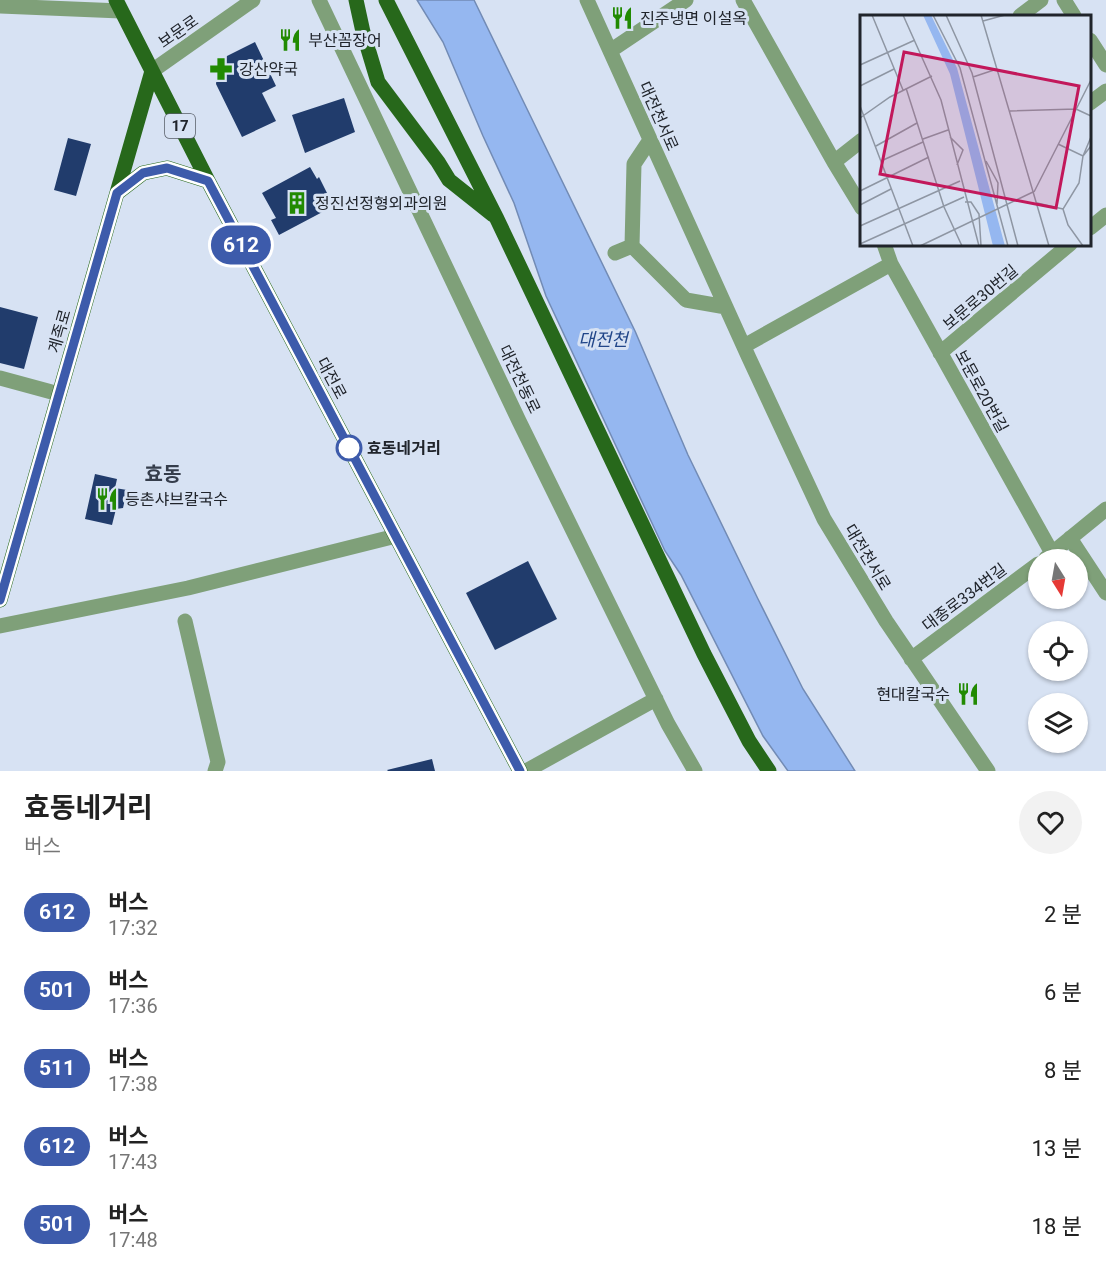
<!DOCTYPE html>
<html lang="ko">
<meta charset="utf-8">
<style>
:root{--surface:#fff;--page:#f2f2f2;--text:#222;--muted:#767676}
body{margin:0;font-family:Roboto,"Noto Sans KR",sans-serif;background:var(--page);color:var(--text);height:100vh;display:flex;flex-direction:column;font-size:22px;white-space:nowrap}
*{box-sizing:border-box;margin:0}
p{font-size:20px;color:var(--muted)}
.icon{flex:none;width:33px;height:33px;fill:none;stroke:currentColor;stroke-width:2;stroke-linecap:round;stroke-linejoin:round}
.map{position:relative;height:771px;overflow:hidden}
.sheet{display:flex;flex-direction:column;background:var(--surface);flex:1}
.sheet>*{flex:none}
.badge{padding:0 12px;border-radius:20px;font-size:21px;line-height:39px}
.needle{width:39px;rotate:169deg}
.fabs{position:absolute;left:1028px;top:549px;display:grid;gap:12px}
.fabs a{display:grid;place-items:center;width:60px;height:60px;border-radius:50%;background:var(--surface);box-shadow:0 2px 4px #0004;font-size:30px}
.map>.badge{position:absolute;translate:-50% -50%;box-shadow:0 0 0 3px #fff}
.round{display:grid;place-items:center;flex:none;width:63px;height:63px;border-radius:32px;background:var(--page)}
.headline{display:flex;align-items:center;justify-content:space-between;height:102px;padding:0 24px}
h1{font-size:28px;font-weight:700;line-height:45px}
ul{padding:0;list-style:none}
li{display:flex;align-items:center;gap:18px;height:78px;padding:0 24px}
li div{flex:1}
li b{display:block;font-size:22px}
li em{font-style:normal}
li .badge{min-width:66px;font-weight:700;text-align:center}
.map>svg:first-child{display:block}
</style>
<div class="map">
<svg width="1106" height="771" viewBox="0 0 1106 771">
<rect width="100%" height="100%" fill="#d7e2f3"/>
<path fill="#95b7f0" stroke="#728bb5" stroke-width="1.5" d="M417 0H474L635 331 688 455 758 599 803 689 855 771H788L763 736 681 575 665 551 546 296 514 203 483 136 443 42Z"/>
<path fill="#213c6c" d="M255 42 276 86 262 93 276 121 242 137 216 84 219 60Z
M344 98 355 132 305 153 292 115Z
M68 138 91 144 76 196 54 190Z
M310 167 317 179 319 177 328 195 324 197 330 208 279 235 271 220 276 218 262 193Z
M0 307 38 317 24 369 0 363Z
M95 474 117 479 115 488 127 490 123 508 116 509 112 525 85 519Z
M528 561 557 619 495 650 466 593Z
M432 759 435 771H388L387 770Z"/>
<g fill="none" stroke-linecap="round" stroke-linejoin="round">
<path stroke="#7fa079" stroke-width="15" d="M319 0 519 421 668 724 695 771
M587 0 749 358 824 519 886 621 988 771
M743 0 834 162 862 208
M1064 0 1074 16
M0 6 121 11
M1020 16 1041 0
M1090 40 1106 65
M610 51 686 0
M152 71 253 0
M1090 103 1106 91
M650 140 634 164 632 246 686 300 726 307
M834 162 862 140
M1090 228 1106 215
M884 244 891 264 1052 553
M615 253 632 246
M744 346 891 264
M940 353 1070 244
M0 378 59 394
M1070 538 1106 593
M1046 558 1106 509
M185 621 218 762 215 771
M0 626 188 588 396 536
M911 659 1038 564
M526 771 656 699"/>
<path stroke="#27681b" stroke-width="15" d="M116 0 208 181 520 771
M356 0 363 32 378 82 438 162 449 180 493 215
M386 0 497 219 704 654 749 741 769 771
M117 193 143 173 167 168 208 181
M0 600 152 71"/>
</g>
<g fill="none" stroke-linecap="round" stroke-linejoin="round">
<g stroke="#fff" stroke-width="14">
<path id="line" d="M0 600 117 193 143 173 167 168 208 181 520 771"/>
</g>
<use href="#line" stroke="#3d5bab" stroke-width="9"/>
</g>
<defs>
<g id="restaurant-bare" transform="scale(1.8)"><path d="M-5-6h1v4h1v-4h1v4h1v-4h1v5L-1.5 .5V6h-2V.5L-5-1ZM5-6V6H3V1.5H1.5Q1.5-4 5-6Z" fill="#218a02" stroke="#d7e2f3" stroke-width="2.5" paint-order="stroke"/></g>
<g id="pharmacy-bare" transform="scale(1.8)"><path d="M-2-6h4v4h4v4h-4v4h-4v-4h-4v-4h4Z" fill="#218a02" stroke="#d7e2f3" stroke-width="2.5" paint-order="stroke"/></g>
<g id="building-bare" transform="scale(1.8)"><path d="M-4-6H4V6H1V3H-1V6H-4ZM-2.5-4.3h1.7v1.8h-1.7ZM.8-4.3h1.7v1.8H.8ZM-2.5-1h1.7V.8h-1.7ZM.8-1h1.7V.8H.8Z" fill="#218a02" stroke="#d7e2f3" stroke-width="2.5" paint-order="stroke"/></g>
</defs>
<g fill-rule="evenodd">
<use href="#restaurant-bare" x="622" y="18"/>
<use href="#restaurant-bare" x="290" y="40"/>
<use href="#pharmacy-bare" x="221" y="69"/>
<use href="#building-bare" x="297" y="203"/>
<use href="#restaurant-bare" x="107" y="499"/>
<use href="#restaurant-bare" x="968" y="694"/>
</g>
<circle fill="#fff" stroke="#3d5bab" stroke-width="3" cx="349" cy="448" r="12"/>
<g text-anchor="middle" stroke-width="6" stroke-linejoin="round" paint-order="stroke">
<rect fill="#d7e2f3" stroke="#575d67" stroke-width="1.5" x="165" y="114" width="30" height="24" rx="4.5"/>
<g font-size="15" font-weight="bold" fill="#20242b">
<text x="180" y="131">17</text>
</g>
<g font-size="16" fill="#20242b" stroke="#d7e2f3" text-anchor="start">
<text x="640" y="24">진주냉면 이설옥</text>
<text x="308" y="46">부산꼼장어</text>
<text x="239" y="75">강산약국</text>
<text x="315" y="209">정진선정형외과의원</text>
<text x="125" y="505">등촌샤브칼국수</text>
<text x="950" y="700" text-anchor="end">현대칼국수</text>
</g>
<g font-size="16" fill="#20242b" stroke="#d7e2f3">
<text transform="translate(178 31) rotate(-35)" y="6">보문로</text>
<text transform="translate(659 116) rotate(66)" y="6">대전천서로</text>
<text transform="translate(980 297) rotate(-40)" y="6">보문로30번길</text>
<text transform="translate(59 331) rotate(-74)" y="6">계족로</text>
<text transform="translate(332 378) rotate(62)" y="6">대전로</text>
<text transform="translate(520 379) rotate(64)" y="6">대전천동로</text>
<text transform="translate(982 391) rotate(61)" y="6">보문로20번길</text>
<text transform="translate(868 557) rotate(59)" y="6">대전천서로</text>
<text transform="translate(964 597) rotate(-37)" y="6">대종로334번길</text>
</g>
<g font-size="16" font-weight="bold" fill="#20242b" stroke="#d7e2f3" text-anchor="start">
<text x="367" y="454">효동네거리</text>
</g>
<g font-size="18" font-style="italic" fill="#214689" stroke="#d7e2f3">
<text x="603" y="346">대전천</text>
</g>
<g font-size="20" font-weight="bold" fill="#353d4b" stroke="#d7e2f3">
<text x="163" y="481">효동</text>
</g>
</g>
<g transform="translate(860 15)">
<rect width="231" height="231" fill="#d7e2f3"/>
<path d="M63 0H71L97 53 145 231H133L90 59Z" fill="#95b7f0"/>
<path fill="none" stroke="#8e96a3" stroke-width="1.5" d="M12 0 43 75M43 0 81 85 119 231M73 0 100 53 148 231M86 0 112 58 158 231M121 0 189 231M123 6 145 0M0 50 55 25M113 62 137 54M0 71 34 54M46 73 84 192 102 231M0 91 53 231M150 96 216 94 231 101M0 103 30 82 72 61M90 122 103 135 97 150M63 124 88 115M198 129 223 141 231 122M16 131 57 108M21 146 63 127M126 146 138 168 137 189M0 176 69 142M174 177 231 65M105 187H111L119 199 121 231M177 188 203 194M0 190 31 174M0 211 100 166M0 229 104 182M60 231 173 177M223 231 208 210 203 194 219 168 223 141 231 131"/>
<path fill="#c2185b" fill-opacity="0.15" stroke="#c2185b" stroke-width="3" d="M44 37 219 71 196 193 20 159Z"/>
<rect width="231" height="231" fill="none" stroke="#20242b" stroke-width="3"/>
</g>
</svg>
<div class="fabs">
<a><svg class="needle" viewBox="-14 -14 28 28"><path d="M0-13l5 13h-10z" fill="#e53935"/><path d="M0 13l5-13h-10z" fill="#767676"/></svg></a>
<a><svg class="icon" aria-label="locate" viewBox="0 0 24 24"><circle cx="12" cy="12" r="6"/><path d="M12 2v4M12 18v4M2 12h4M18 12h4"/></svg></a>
<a><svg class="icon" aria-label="layers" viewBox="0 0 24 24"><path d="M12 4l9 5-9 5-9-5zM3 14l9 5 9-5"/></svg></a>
</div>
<b class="badge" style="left:241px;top:245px;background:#3d5bab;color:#fff">612</b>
</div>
<section class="sheet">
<div class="headline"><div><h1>효동네거리</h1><p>버스</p></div><a class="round"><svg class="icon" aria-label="heart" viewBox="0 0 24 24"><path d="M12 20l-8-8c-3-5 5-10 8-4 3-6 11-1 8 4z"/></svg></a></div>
<ul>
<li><span class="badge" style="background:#3d5bab;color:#fff">612</span><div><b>버스</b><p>17:32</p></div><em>2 분</em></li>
<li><span class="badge" style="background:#3d5bab;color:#fff">501</span><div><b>버스</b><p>17:36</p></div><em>6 분</em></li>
<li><span class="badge" style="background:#3d5bab;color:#fff">511</span><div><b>버스</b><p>17:38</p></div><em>8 분</em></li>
<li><span class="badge" style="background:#3d5bab;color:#fff">612</span><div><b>버스</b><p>17:43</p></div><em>13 분</em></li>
<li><span class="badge" style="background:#3d5bab;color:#fff">501</span><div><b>버스</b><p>17:48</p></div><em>18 분</em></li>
</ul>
</section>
